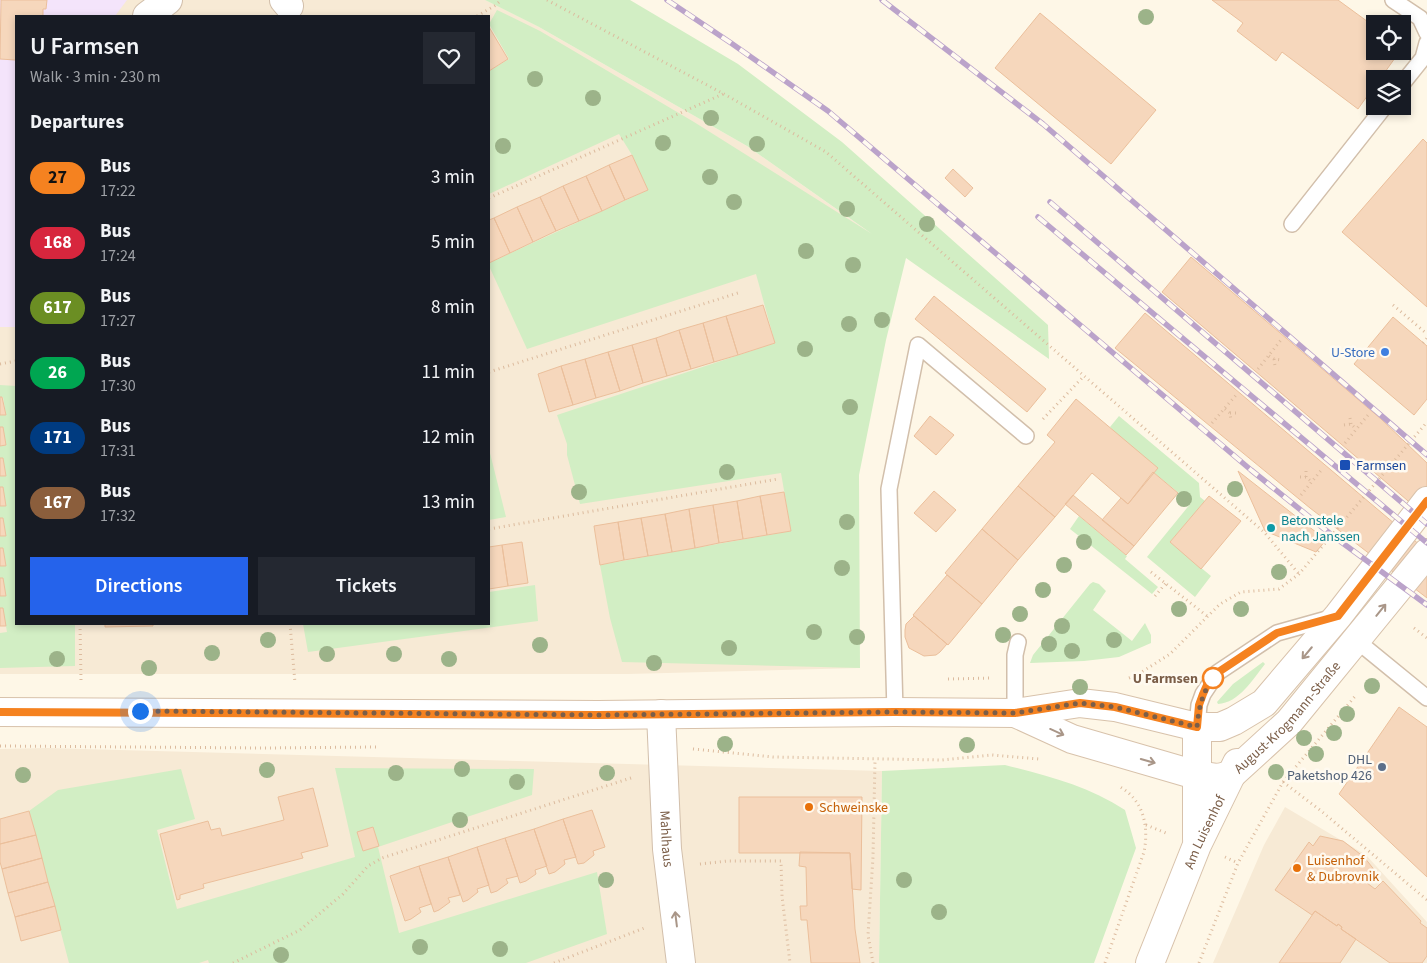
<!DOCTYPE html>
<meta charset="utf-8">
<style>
:root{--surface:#171b24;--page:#242831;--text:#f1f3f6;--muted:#9ea1a6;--accent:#2563eb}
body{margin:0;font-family:"Source Sans 3",sans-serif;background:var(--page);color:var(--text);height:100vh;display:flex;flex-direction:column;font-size:19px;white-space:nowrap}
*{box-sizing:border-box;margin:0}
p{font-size:16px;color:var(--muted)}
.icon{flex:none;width:28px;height:28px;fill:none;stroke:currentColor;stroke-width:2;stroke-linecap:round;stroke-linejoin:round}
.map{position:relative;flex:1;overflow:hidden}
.panel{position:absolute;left:15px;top:15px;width:475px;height:610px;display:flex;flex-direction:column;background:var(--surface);border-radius:0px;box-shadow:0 2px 8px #0003}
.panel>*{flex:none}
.badge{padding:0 10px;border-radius:16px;font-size:18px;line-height:32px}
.controls{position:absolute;left:1366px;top:15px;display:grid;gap:10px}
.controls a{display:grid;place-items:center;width:45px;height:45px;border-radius:0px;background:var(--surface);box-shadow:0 2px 8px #0003;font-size:25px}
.you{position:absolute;width:25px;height:25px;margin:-12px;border:4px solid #fff;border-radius:50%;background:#1a73e8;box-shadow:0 0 0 8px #1a73e833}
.map>.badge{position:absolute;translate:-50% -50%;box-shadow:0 0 0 2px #fff}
h2{padding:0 15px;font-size:19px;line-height:45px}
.round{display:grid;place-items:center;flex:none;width:52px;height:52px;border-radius:0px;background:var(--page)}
.head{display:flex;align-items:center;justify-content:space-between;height:85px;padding:0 15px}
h1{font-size:24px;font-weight:600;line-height:38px}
.primary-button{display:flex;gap:10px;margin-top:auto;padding:10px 15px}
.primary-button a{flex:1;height:58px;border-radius:0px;background:var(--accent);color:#fff;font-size:20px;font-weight:600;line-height:58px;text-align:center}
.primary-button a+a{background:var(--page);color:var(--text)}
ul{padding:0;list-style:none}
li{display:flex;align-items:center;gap:15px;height:65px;padding:0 15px}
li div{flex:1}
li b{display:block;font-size:19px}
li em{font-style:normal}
li .badge{min-width:55px;font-weight:700;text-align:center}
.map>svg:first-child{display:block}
</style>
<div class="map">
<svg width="1427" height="963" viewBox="0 0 1427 963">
<rect width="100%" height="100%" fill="#fef7e7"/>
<path fill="#f7ead5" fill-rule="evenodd" d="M0 0H485L539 27 747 146 886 244 857 386 850 593 860 668 628 674H0ZM16 16H489V624H16Z
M47 748 882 771 879 963H0V749Z
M1285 807 1366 855 1427 922V963H1213L1264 845Z"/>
<path fill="#f4e4fb" d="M0 0H127L115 16H16V327H0Z"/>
<path fill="#d2eec4" d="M485 0H630L738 64 842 142 1048 325 1049 359 906 258 886 340 859 475 860 668 622 662 610 618 600 565 791 531 781 473 580 504 567 455V444L557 415 775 343 756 274 527 349 489 266V263L648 190 632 155 619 134 489 194V71L509 59 489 24 497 10 540 31 694 122 872 234 747 146 539 27Z
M0 385 16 386V624H75V666L0 668V633L7 632 3 609 0 608V596H6L3 578H0V566H6L3 548H0V536H6L3 518H0V506H6L3 488 0 487V476H6L3 458H0V446L6 445 3 428 0 427V415H6L3 397H0Z
M1119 416 1199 483 1200 497 1205 501 1170 542 1211 576 1195 597 1147 557 1191 503 1153 472 1110 427Z
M489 449 506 517 489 520Z
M1079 516 1127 556 1125 559 1158 587 1152 594 1070 529Z
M1093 582 1099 584 1106 591 1093 610 1132 641 1145 623 1151 635V643L1119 657 1084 661 1030 663 1033 655 1090 584Z
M535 585 538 621 308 652 303 624H489V592Z
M1263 662 1265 664C1253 679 1239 703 1218 704L1217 702 1233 684Z
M1005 765C1048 776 1088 786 1125 810L1136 848 1094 963H879L882 771Z
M335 768 534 769 532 795 378 847 399 933 597 872 607 934 526 963H209L208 960 199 963H69L29 811 58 790 181 769 195 819 157 830 177 909 355 857Z"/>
<path fill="#f6d7bc" stroke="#ebbf9b" d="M1 0H47L46 9H43V16H16V61L15 60 0 59Z
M1212 0H1338L1375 27V51H1400L1380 79H1375V85L1358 109 1282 52 1276 61 1237 31 1243 23Z
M1040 13 1156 110 1111 164 995 68Z
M489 27 508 59 489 71Z
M1423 139 1427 143V307L1342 232Z
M632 155 648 190 625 200 609 165Z
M609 165 625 200 602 211 586 176Z
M953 169 973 188 965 197 945 178Z
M586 176 602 211 579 221 563 186Z
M563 186 579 221 556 231 540 197Z
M540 197 556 231 533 242 517 207Z
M517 207 533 242 510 253 494 218Z
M494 218 510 253 489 263V220Z
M1191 257 1381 419 1427 463V517L1162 292Z
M934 296 1046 389 1027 412 915 319Z
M763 305 775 343 738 355 726 316Z
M1145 313 1427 551V598L1310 508 1115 348Z
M726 316 738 355 714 362 703 323Z
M1393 317 1427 346V399L1414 415 1354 364Z
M703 323 714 362 691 369 679 330Z
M679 330 691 369 667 376 656 338Z
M656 338 667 376 643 383 632 345Z
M632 345 643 383 620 391 608 352Z
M608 352 620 391 596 398 585 359Z
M585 359 596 398 573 405 561 366Z
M561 366 573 405 549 412 538 374Z
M0 397H2L6 415H0Z
M1076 399 1158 468 1128 504 1092 473 1055 517 1018 486 1055 442 1047 435Z
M930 416 954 435 936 455 914 436Z
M0 427H3L6 445 0 446Z
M0 458H3L6 476H0Z
M1238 471 1326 540 1316 552 1265 531Z
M1153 472 1178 493 1134 546 1102 520 1121 498 1128 504Z
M1018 486 1055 517 1018 560 982 529Z
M0 487H3L6 506H0Z
M934 491 956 510 936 532 914 513Z
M784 492 791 531 767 535 760 496Z
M1073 495 1134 546 1126 555 1065 504Z
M760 496 767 535 743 539 737 501Z
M1209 496 1241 521 1201 569 1170 542Z
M737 501 743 539 719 543 713 505Z
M713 505 719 543 695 548 689 509Z
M689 509 695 548 672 552 665 514Z
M665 514 672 552 648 556 641 518Z
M0 518H3L6 536H0Z
M641 518 648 556 624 560 618 522Z
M618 522 624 560 600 565 594 526Z
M982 529 1018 560 982 604 945 573Z
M522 542 528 583 508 586 502 545Z
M502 545 508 586 489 589V547Z
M0 548H3L6 566H0Z
M947 575 982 604 948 645 913 615Z
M0 578H3L6 596H0Z
M0 608H3L6 626H0Z
M914 616 947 644 940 652 936 655 924 656 909 648 905 637V630L906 624Z
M105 624H153V626L105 627Z
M1399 707 1427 727V877L1339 794Z
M313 788 328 846 301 853 303 858 203 884 204 888 180 895V899L177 900 160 834 208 821 211 830 220 828 222 836 284 820 278 797Z
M739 797H862L861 890 852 889 850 853H739Z
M592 810 605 847 593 851 594 855 584 863 578 864 563 819Z
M29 811 36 835 0 844V819Z
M563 819 576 857 564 860 565 864 555 872 549 874 534 829Z
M373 827 379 846 363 851 357 832Z
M534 829 547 866 535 870 536 874 526 881 520 883 505 838Z
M36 835 42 858 2 869 0 862V844Z
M1320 836 1343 841 1364 857 1376 872 1367 883 1375 889 1383 881 1421 921 1420 923 1427 928V956L1422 963H1390L1341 929 1342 927 1338 924 1337 926 1315 911 1312 915 1275 890 1309 842 1313 846Z
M505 838 518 876 506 879 508 883 497 891 491 893 477 847Z
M477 847 489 885 477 889 478 892 468 900 463 902 448 857Z
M800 852 850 853 855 929 860 963H811L807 920H801L800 906H807L806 867 799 866Z
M448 857 460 895 448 898 450 902 439 910 434 912 419 866Z
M42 858 48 882 8 893 2 869Z
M419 866 431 904 419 908 421 912 411 919 405 921 390 876Z
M48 882 55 906 15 917 8 893Z
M55 906 61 930 21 941 15 917Z
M1315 911 1337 926 1338 924 1342 927 1341 929 1356 939 1340 963H1279Z"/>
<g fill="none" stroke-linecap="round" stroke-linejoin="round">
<g stroke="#d2bfab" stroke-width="18">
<path id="lane" d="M1393 0 1420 18 1427 33
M1402 84 1423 58 1427 43
M1292 224 1385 106
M1356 640 1427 698
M895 712 889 489 918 345 1026 436
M1015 713V655L1018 642
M1197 727 1199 705 1203 694 1217 673 1277 633 1334 617"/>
</g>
<g stroke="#d2bfab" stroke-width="30">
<g id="street">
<path d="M284 0 289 6"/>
<path d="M147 16 168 0"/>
<path id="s1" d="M661 714 667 849 681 963"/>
</g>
</g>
<g stroke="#d8c2ab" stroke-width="30">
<g id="secondary">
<path d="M0 712 598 715 895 712 1015 713 1080 703 1115 707 1197 727H1220L1234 721 1264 703 1338 616 1427 501"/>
<path id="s2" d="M1015 713 1072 739 1196 775 1218 778 1231 775 1289 722 1427 553"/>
<path d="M1197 727V839"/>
<path id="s3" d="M1150 963 1197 845 1237 763"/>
</g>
</g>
<path stroke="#dcbb9e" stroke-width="3" stroke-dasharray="1 4" stroke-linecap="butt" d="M547 0 724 94 826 152 1264 532 1299 574
M477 16 496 5 501 0
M489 198 723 94
M1393 305 1427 334
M1423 343 1427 338
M1269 356 1274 359 1281 360
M1274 359 1275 366
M0 364 16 361
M1258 369 1281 340
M489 372 741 292
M1225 409 1230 413 1231 420
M1230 413H1236
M1350 418 1351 424
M1043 419 1084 376
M1212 423 1237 394
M1344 425 1351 424 1356 429
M1345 443 1368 415
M1306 471V477L1312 482
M1300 477H1306
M1301 495 1323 468
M489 529 778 479
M1151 572 1207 616
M1155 596 1166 583
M80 624 81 681
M290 624 295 683
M1414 628 1427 638
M1129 678 1137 675 1170 654 1220 604 1241 592 1279 589 1299 574 1427 422
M948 679 992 678
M0 746 262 748 376 747
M693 749 773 757 942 760 992 755 1039 759
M1283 782 1320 810 1427 900
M1146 825 1166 833
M1225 857 1238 863
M700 864 728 861H781L782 896 790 963
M233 963 300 930 343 894 368 866 382 858 634 777
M554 963 647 927
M873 963 868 935 873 857 875 760
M1105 963 1144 852C1149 827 1144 799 1118 786
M1199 963 1238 863 1283 782 1357 694"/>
<use href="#lane" stroke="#fff" stroke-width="15"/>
<use href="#street" stroke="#fff" stroke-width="28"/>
<use href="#secondary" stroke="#fff" stroke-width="28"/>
<g stroke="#bba3ca" stroke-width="5.5">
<path id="rail" d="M667 0 731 43 828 111 1251 470 1333 536 1427 605
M882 0 1043 124 1427 455
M1050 202 1427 524
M1038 217 1427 543"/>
</g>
<use href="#rail" stroke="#fffaf0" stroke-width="4" stroke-dasharray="11" stroke-linecap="butt"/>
</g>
<g fill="#9cb389">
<circle cx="1146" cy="17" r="8"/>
<circle cx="535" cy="79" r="8"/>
<circle cx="593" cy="98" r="8"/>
<circle cx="711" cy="118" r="8"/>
<circle cx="663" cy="143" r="8"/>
<circle cx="757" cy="144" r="8"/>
<circle cx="503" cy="146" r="8"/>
<circle cx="710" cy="177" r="8"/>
<circle cx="734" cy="202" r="8"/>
<circle cx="847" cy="209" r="8"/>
<circle cx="927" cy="224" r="8"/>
<circle cx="806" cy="251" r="8"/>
<circle cx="853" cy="265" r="8"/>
<circle cx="882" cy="320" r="8"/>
<circle cx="849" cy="324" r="8"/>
<circle cx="805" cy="349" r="8"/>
<circle cx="850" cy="407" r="8"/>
<circle cx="727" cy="472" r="8"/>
<circle cx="1235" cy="489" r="8"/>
<circle cx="579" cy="492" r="8"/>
<circle cx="1184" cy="499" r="8"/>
<circle cx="847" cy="522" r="8"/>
<circle cx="1084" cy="542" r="8"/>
<circle cx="1064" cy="565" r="8"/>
<circle cx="842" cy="568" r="8"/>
<circle cx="1279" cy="572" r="8"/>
<circle cx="1043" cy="590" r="8"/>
<circle cx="1179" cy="609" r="8"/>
<circle cx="1241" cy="609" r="8"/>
<circle cx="1020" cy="614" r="8"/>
<circle cx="1062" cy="626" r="8"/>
<circle cx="814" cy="632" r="8"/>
<circle cx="1003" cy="635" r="8"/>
<circle cx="857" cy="637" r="8"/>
<circle cx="268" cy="640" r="8"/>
<circle cx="1114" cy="640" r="8"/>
<circle cx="1049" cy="644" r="8"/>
<circle cx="540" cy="645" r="8"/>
<circle cx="729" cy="648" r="8"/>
<circle cx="1072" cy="651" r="8"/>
<circle cx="212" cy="653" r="8"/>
<circle cx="327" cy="654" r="8"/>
<circle cx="394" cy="654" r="8"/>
<circle cx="57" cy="659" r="8"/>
<circle cx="449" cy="659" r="8"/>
<circle cx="654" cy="663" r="8"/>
<circle cx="149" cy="668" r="8"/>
<circle cx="1372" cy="686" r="8"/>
<circle cx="1080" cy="687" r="8"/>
<circle cx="1347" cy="714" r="8"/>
<circle cx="1334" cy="733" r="8"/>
<circle cx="1304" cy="738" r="8"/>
<circle cx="725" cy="744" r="8"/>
<circle cx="967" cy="745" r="8"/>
<circle cx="1316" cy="754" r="8"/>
<circle cx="462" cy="769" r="8"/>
<circle cx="267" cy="770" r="8"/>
<circle cx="1276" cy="772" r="8"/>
<circle cx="396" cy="773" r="8"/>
<circle cx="607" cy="773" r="8"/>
<circle cx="23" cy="775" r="8"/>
<circle cx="517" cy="782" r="8"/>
<circle cx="460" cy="820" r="8"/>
<circle cx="606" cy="880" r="8"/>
<circle cx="904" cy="880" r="8"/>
<circle cx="939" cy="912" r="8"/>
<circle cx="420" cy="947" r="8"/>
<circle cx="500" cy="949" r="8"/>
<circle cx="281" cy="955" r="8"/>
</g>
<defs><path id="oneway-shaft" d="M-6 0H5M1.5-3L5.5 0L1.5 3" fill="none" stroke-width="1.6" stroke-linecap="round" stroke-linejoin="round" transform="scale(1.25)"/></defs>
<g stroke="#a99688">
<use href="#oneway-shaft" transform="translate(1381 610) rotate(-51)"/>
<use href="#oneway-shaft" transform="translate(1307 653) rotate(130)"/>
<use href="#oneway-shaft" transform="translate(1057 732) rotate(24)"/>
<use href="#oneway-shaft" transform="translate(1148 761) rotate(16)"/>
<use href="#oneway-shaft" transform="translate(676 919) rotate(-97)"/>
</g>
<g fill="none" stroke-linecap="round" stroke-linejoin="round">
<g stroke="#fff" stroke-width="11">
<path id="line" d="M0 712 598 715 895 712 1015 713 1080 703 1115 707 1197 727 1199 705 1203 694 1207 685 1217 673 1277 633 1338 616 1427 501"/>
</g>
<use href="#line" stroke="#f58220" stroke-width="8"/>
<path stroke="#7b5e48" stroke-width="5" stroke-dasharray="0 9" d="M140 711 598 715 895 712 1015 713 1080 703 1115 707 1197 727C1199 705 1203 690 1217 673L1213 678"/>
</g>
<circle fill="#3f7fe0" stroke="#fffaf0" stroke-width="2" cx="1385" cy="352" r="5"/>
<rect fill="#1a4fb4" stroke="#fffaf0" stroke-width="2" x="1339" y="459" width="12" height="12" rx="2.5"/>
<circle fill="#0f9aa8" stroke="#fffaf0" stroke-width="2" cx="1271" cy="528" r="5"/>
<circle fill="#fff" stroke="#f58220" stroke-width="2.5" cx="1213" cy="678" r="10"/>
<circle fill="#5c6f8a" stroke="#fffaf0" stroke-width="2" cx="1382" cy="767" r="5"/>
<g fill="#e8710a" stroke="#fffaf0" stroke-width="2">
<circle cx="809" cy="807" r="5"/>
<circle cx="1297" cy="868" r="5"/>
</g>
<g text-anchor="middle" stroke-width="5" stroke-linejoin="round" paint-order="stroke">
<g font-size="14" fill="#366cbe" stroke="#fffaf0" text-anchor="end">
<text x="1375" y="357">U-Store</text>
</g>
<g font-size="14" fill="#164399" stroke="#fffaf0" text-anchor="start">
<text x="1356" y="470">Farmsen</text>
</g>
<g font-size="14" fill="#0d838f" stroke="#fffaf0" text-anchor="start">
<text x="1281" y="525">Betonstele<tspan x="1281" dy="16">nach Janssen</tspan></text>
</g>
<g font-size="14" font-weight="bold" fill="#7b5e48" stroke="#fffaf0" text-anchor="end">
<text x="1198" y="683">U Farmsen</text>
</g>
<g font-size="14" fill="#7b5e48" stroke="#fffaf0">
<text dy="5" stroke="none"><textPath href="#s2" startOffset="308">August-Krogmann-Straße</textPath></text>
<text dy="5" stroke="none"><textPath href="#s3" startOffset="142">Am Luisenhof</textPath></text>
<text dy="5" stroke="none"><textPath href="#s1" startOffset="125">Mahlhaus</textPath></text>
</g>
<g font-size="14" fill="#4e5e75" stroke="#fffaf0" text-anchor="end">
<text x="1372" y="764">DHL<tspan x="1372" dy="16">Paketshop 426</tspan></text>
</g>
<g font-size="14" fill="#c56008" stroke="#fffaf0" text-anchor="start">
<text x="819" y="812">Schweinske</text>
<text x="1307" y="865">Luisenhof<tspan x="1307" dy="16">&amp; Dubrovnik</tspan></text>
</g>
</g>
</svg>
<div class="controls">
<a><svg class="icon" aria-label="locate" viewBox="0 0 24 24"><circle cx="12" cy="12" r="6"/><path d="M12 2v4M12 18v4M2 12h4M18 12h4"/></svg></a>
<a><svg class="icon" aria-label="layers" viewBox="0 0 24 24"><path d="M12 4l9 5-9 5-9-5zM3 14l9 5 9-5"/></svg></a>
</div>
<div class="you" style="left:140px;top:711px"></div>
<section class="panel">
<div class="head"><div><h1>U Farmsen</h1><p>Walk · 3 min · 230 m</p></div><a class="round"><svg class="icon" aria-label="heart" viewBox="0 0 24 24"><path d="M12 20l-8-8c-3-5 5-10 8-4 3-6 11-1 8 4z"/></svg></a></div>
<h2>Departures</h2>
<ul>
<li><span class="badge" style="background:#f58220;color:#111">27</span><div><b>Bus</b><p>17:22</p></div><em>3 min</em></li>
<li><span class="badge" style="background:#d7263d;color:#fff">168</span><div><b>Bus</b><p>17:24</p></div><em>5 min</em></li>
<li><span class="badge" style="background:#6b8e23;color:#fff">617</span><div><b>Bus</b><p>17:27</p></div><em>8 min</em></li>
<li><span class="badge" style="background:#00a651;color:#fff">26</span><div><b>Bus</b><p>17:30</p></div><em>11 min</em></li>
<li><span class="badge" style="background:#003b80;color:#fff">171</span><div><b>Bus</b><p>17:31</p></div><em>12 min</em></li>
<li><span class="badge" style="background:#8b5e3c;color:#fff">167</span><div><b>Bus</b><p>17:32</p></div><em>13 min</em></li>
</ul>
<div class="primary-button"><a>Directions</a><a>Tickets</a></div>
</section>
</div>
